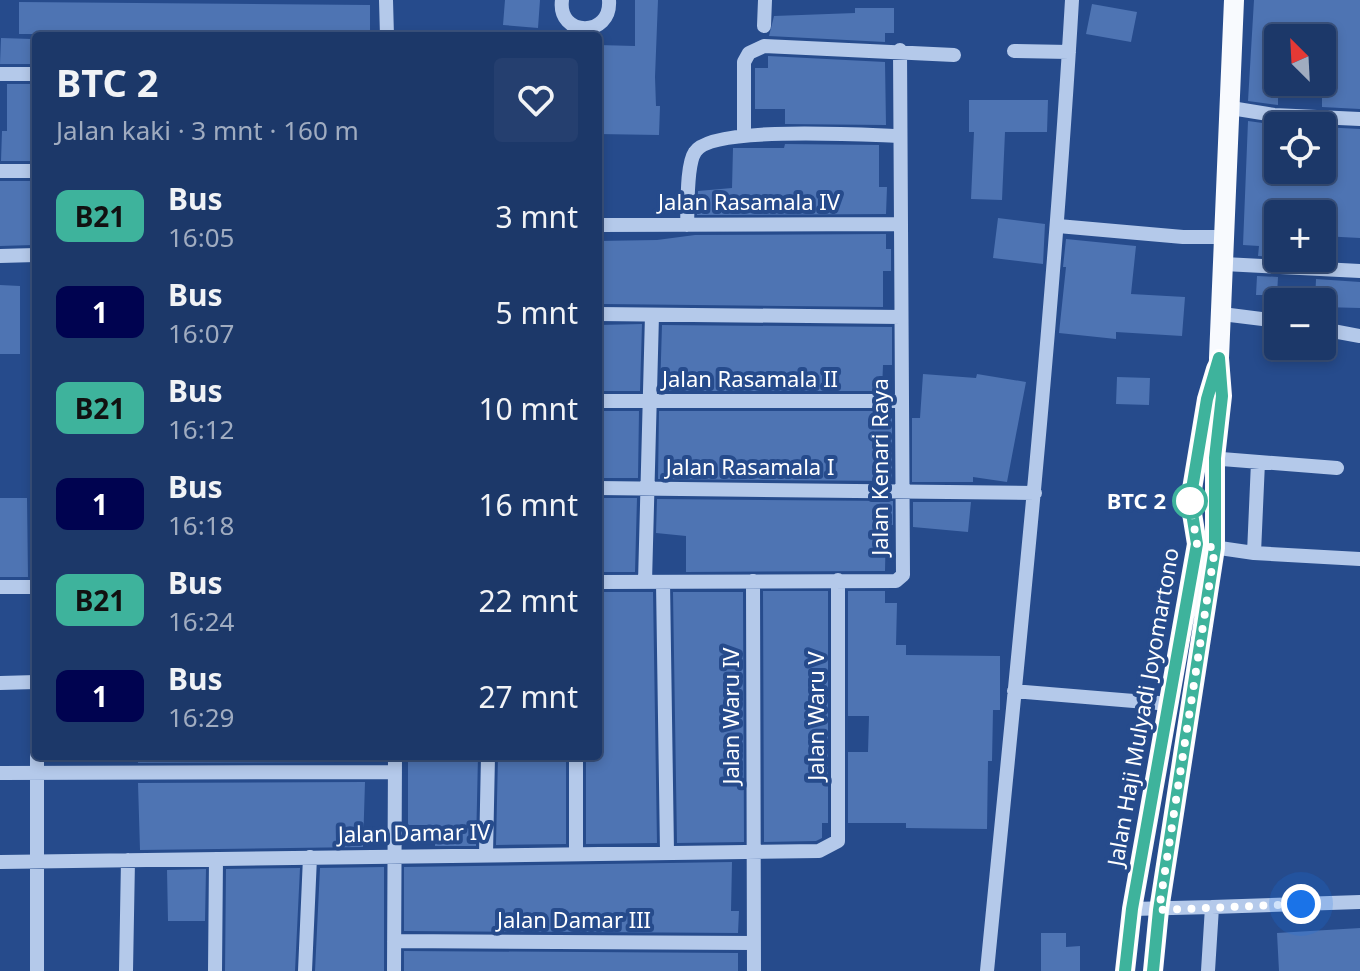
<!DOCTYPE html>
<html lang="id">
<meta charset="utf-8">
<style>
:root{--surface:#1c3869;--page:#253f6f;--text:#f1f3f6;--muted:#a0acc0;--line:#3a527d}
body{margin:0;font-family:"Noto Sans",sans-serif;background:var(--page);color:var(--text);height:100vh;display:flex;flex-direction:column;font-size:30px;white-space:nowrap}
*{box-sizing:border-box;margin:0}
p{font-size:26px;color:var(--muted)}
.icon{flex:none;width:44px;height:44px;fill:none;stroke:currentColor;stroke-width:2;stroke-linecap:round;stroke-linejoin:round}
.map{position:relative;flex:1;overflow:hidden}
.panel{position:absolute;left:32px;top:32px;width:570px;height:728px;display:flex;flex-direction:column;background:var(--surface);border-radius:8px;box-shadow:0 4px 12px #0003,0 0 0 2px var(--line)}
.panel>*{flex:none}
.badge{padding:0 16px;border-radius:12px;font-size:28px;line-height:52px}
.needle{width:52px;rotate:336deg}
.tools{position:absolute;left:1264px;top:24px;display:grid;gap:16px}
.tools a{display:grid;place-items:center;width:72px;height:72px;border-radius:8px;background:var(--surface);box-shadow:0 4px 12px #0003,0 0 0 2px var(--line);font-size:40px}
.you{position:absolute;width:40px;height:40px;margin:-20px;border:6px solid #fff;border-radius:50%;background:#1a73e8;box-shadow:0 0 0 12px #1a73e833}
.map>.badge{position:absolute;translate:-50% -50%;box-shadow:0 0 0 4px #fff}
.round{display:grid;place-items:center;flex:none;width:84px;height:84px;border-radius:8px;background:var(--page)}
.head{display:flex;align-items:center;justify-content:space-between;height:136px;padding:0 24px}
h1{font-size:38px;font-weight:700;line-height:60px}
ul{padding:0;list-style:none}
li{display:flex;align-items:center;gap:24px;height:96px;padding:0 24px}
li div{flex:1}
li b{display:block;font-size:30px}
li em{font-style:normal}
li .badge{min-width:88px;font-weight:700;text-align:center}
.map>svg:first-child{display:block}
</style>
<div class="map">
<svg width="1360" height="971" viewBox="0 0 1360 971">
<rect width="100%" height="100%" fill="#264b8c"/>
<path fill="#4e74b3" d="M505 0H540L538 28 503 25Z
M635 0H658L655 77 656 106H660L659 135 598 134V45L635 46Z
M1254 0H1360V109L1322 107V30L1278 28V105L1248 101Z
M19 2 370 5V35L19 34Z
M1092 4 1137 12 1131 42 1086 34Z
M855 8H894V33H885V42L769 36 774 16 855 13Z
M1 38 32 39V64H0Z
M768 56 885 62 886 125 785 124V109H755V68H768Z
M7 84H32V95H36V161H1L2 131H7Z
M969 100H1048L1047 132H1005L1002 200 971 199 974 132H969Z
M1248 121 1278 125V170H1322V127L1360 129V238L1322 236V214H1278L1277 257 1258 256 1259 246 1243 245Z
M785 144 879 145V187H887L886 214 697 215 698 191 732 188 733 148H784Z
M0 181H36L33 245 0 246Z
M998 218 1045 224 1043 264 993 258Z
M886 234V249H891V271H883V307L604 304V274H598V241L657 240 695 235Z
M1066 239 1136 246 1131 294 1185 297 1182 336 1116 332V339L1059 333 1066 267H1063Z
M1257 276 1278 277 1277 295H1256Z
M1316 279 1360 282V308L1322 307V302H1315Z
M0 285 20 286V354H0Z
M642 324 640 391H598L599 325Z
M662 325 892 327V365H883L882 391H660Z
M923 374 976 378 977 374 1026 382 1007 482 973 477V482H912V418H920Z
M1117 377 1150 378 1149 405 1116 404Z
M598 411H639L638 478H598Z
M659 411H882V418H892V481L658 479Z
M0 498H27L28 577H0Z
M598 498H637L635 572H598Z
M657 499 893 501V525L886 524 885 571 686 572V536L656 533Z
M913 502H971L968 532 913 527Z
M763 591H828V823H822V838L816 841 764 842Z
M848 591H885V603H897L896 645H906V655L1000 656V710H993L992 761H988L987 829 906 828V823H848V752H868L869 716H848Z
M598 592H653L657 843 586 844V756H598Z
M673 592H743L744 842 677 843Z
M138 756H339V762L138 763Z
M408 756H478L476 846H435V825H408Z
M498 756H566V844L496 845Z
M365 782 363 847 140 850 138 783Z
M732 862 731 911H739L738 933 404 931V867Z
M384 867V971H315L320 868Z
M300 868 295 971H225L226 869Z
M206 869 205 921H168L167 870Z
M1360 928V971H1279L1277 933Z
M1041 933H1066V947L1080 946V971H1041Z
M404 951 738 953V971H404Z"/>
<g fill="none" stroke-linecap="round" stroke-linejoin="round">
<path stroke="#b4c9ea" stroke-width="14" d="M386 0 387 36
M562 0C557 37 612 38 609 0
M764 26 765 0
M1014 51 1069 52
M0 74H36
M1231 108 1274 115 1360 119
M744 134V62L749 53 764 46 954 55
M0 171H36
M598 225 901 224
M687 225C688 208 686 165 695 152 711 125 865 135 900 136
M1058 226 1183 237H1224
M0 256 36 255
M1224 264 1360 271
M598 314 901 317
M1222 314 1278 321
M1322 329 1360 336
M598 401H902
M1209 458 1337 468
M598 488 1035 493
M1206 546 1254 553 1258 462
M1254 553 1360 559
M753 581 754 971
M598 582 896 581 903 575 900 50
M645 582 652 315
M663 582 667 852
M0 587H36
M0 683 36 682
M1014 691 1170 704
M37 756V971
M576 756V853
M0 773 395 772
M486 854 488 756
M0 862 819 851 838 841V580
M1212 907 1360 902
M1132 909 1212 907 1208 971
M394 941 754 943
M126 971 128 860
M215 971 216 859
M305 971 310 857
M394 971 395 756
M987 971C1019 647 1053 325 1072 0"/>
<path stroke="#f8fafe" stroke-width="20" d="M1125 971 1132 909 1197 544 1190 501 1207 399 1216 369
M1153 971 1159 910 1215 548V458L1222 396 1219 358 1234 0"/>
</g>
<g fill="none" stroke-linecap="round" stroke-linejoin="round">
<g stroke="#fff" stroke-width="18">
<path id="line" d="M1125 971 1132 909 1197 544 1190 501 1207 399 1219 358 1222 396 1215 458V548L1159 910 1153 971"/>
</g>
<use href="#line" stroke="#3eb39c" stroke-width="12"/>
<path stroke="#fff" stroke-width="8" stroke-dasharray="0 14.4" d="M1190 501 1197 544 1215 548 1159 910 1301 904"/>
</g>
<circle fill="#fff" stroke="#3eb39c" stroke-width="4" cx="1190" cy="501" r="16"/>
<g text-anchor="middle" stroke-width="8" stroke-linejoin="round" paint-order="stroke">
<g font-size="22" fill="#fff" stroke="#264b8c">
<text x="749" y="210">Jalan Rasamala IV</text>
<text x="750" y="387">Jalan Rasamala II</text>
<text x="750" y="475">Jalan Rasamala I</text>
<text transform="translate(880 467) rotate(-90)" y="8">Jalan Kenari Raya</text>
<text transform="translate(1143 707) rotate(-80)" y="8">Jalan Haji Mulyadi Joyomartono</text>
<text transform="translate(731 716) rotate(-90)" y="8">Jalan Waru IV</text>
<text transform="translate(816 716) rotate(-90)" y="8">Jalan Waru V</text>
<text transform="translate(414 833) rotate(-1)" y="8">Jalan Damar IV</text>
<text x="574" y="928">Jalan Damar III</text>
</g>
<g font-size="22" font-weight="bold" fill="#fff" stroke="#264b8c" text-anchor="end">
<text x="1166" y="509">BTC 2</text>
</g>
</g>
</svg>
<div class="tools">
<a><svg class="needle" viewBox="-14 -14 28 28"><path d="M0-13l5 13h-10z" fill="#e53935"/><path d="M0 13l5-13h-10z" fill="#a0acc0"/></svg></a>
<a><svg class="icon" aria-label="locate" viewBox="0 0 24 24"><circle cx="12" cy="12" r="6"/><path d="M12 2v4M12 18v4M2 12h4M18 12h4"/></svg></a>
<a>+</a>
<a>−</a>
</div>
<div class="you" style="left:1301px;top:904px"></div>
<section class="panel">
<div class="head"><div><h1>BTC 2</h1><p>Jalan kaki · 3 mnt · 160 m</p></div><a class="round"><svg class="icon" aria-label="heart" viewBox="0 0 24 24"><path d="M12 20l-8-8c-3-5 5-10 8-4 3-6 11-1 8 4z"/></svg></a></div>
<ul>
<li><span class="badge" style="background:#3eb39c;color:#111">B21</span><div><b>Bus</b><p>16:05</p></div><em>3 mnt</em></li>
<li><span class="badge" style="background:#000350;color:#fff">1</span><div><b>Bus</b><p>16:07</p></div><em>5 mnt</em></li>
<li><span class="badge" style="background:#3eb39c;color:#111">B21</span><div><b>Bus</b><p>16:12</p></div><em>10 mnt</em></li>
<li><span class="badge" style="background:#000350;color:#fff">1</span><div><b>Bus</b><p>16:18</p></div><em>16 mnt</em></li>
<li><span class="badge" style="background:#3eb39c;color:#111">B21</span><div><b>Bus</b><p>16:24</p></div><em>22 mnt</em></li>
<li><span class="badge" style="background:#000350;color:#fff">1</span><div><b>Bus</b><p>16:29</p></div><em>27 mnt</em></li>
</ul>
</section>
</div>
